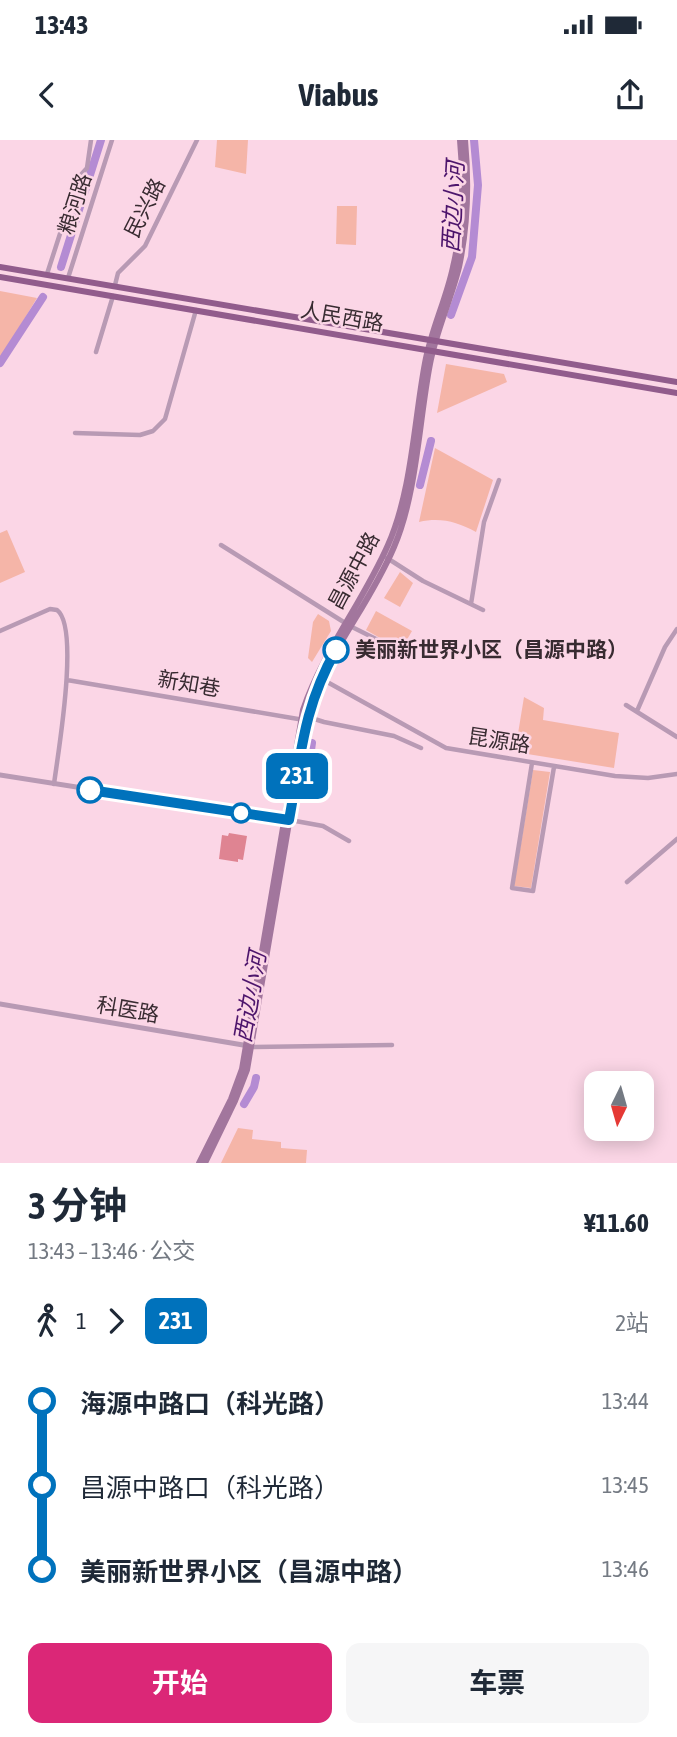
<!DOCTYPE html>
<html lang="zh">
<meta charset="utf-8">
<style>
:root{--surface:#fff;--page:#f6f6f7;--text:#1f2937;--muted:#747a83;--accent:#db2777}
body{margin:0;font-family:"Asap Condensed","Noto Sans SC",sans-serif;background:var(--page);color:var(--text);height:100vh;display:flex;flex-direction:column;font-size:26px;white-space:nowrap}
*{box-sizing:border-box;margin:0}
p{font-size:23px;color:var(--muted)}
.icon{flex:none;width:38px;height:38px;fill:none;stroke:currentColor;stroke-width:2;stroke-linecap:round;stroke-linejoin:round}
.map{position:relative;height:1023px;overflow:hidden}
.side{display:flex;flex-direction:column;background:var(--surface);flex:1}
.side>*{flex:none}
.badge{padding:0 14px;border-radius:10px;font-size:24px;line-height:46px}
.needle{width:46px;rotate:185deg}
.buttons{position:absolute;left:584px;top:931px;display:grid;gap:14px}
.buttons a{display:grid;place-items:center;width:70px;height:70px;border-radius:14px;background:var(--surface);box-shadow:0 4px 18px #0003;font-size:35px}
.map>.badge{position:absolute;translate:-50% -50%;box-shadow:0 0 0 4px #fff}
.legs{display:flex;align-items:center;gap:10px;height:77px;padding:0 28px;font-size:23px}
.legs p{margin-inline-start:auto}
.summary{display:flex;align-items:center;justify-content:space-between;height:119px;padding:0 28px}
h1{font-size:38px;font-weight:700;line-height:52px}
.cta{display:flex;gap:14px;margin-top:auto;padding:14px 28px}
.cta a{flex:1;height:80px;border-radius:14px;background:var(--accent);color:#fff;font-size:28px;font-weight:700;line-height:80px;text-align:center}
.cta a+a{background:var(--page);color:var(--text)}
ul{padding:0 28px;list-style:none}
li{display:flex;align-items:center;gap:24px;height:84px;font-size:26px}
li i{display:grid;place-items:center;width:10px;height:100%;margin:0 9px;background:currentColor}
li i::after{content:'';width:18px;height:18px;margin:-9px;border:5px solid;border-radius:50%;background:var(--surface)}
li p{margin-inline-start:auto}
li:first-child i{background:linear-gradient(#0000 50%,currentColor 0)}
li:last-child i{background:linear-gradient(currentColor 50%,#0000 0)}
.status{display:flex;justify-content:space-between;align-items:center;height:49px;padding:0 35px;background:var(--surface);direction:ltr}
.status svg{height:19px;fill:currentColor}
header{display:flex;justify-content:space-between;align-items:center;height:91px;padding:0 28px;background:var(--surface);font-size:32px;font-weight:700}
.map>svg:first-child{display:block}
</style>
<div class="status"><b>13:43</b><svg viewBox="0 0 49 12"><path d="M0 12V9h3v3zM5 12V6h3v6zM10 12V3h3v9zM15 12V0h3v12zM26 1h20v11H26zM47 4h2v5h-2z"/></svg></div>
<header><svg class="icon" aria-label="back" viewBox="0 0 24 24"><path d="M15 5l-7 7 7 7"/></svg>Viabus<svg class="icon" aria-label="share" viewBox="0 0 24 24"><path d="M12 15V3M7 8l5-5 5 5M5 13v7h14v-7"/></svg></header>
<div class="map">
<svg width="677" height="1023" viewBox="0 0 677 1023">
<rect width="100%" height="100%" fill="#fbd6e6"/>
<path fill="#f5b5a8" d="M217 0H248L246 34 215 27Z
M337 66H357L356 105 336 104Z
M0 151 37 158 0 219Z
M446 224 504 234 507 242 437 273Z
M435 308 493 340 476 392C457 382 441 377 419 382Z
M7 390 25 432 0 443V393Z
M400 432 413 443 400 467 384 458Z
M376 471 412 491 401 510 366 490Z
M318 474 329 481 331 491 312 522 308 518 313 482Z
M524 557 544 568 543 580 619 593 614 628 515 612Z
M533 630 550 632 531 748 514 746Z
M238 988 253 990 252 999 281 1002V1008L307 1010 306 1023H221Z"/>
<g fill="none" stroke-linecap="round" stroke-linejoin="round">
<path stroke="#b48bd3" stroke-width="8" d="M61 127 101 0
M451 175 472 117 478 45 474 0
M0 223 43 157
M420 345 431 301
M307 639 312 603
M244 964 254 947 256 938"/>
</g>
<path fill="#df8492" d="M229 693 247 696 243 720 238 719V722L219 719 222 695 228 696Z"/>
<g fill="none" stroke-linecap="round" stroke-linejoin="round">
<path stroke="#b89ab4" stroke-width="4.5" d="M47 134 78 38 87 28 91 0
M68 138 112 0
M115 145 118 133 145 106 197 0
M96 212 113 156
M75 293 140 295 153 291 165 279 196 170
M221 405 350 486 396 509
M387 418 423 441 483 470
M471 464 484 382 499 340
M0 491 50 469 57 470C80 487 58 613 54 644
M320 538 446 608 615 636 648 638 677 634
M67 540 304 580
M626 565 677 597
M637 571 665 507 677 489
M305 576 324 582 394 596 421 608
M300 617 313 619
M532 623 512 748 533 751 554 627
M290 680 323 686 349 701
M627 742 677 699
M251 907 392 905"/>
<path stroke="#b89ab4" stroke-width="5" d="M0 635 286 680
M0 864 249 906"/>
<path stroke="#a2769d" stroke-width="6" d="M199 1023 231 959 242 929 303 570C323 511 363 462 388 405 412 351 414 281 425 223 431 190 446 160 453 127 463 85 464 42 460 0
M205 1023 235 961 247 930 308 571C328 512 370 464 394 407 417 354 419 280 430 224 436 191 451 160 459 127 468 85 469 43 465 0"/>
<path stroke="#915c8c" stroke-width="6" d="M0 127 677 242
M0 137 677 253"/>
</g>
<g fill="none" stroke-linecap="round" stroke-linejoin="round">
<g stroke="#fff" stroke-width="16">
<path id="line-1" d="M90 650 289 680C301 616 303 568 336 510"/>
</g>
<use href="#line-1" stroke="#0072bc" stroke-width="10"/>
</g>
<g fill="#fff" stroke="#0072bc" stroke-width="3.5">
<circle cx="336" cy="510" r="12"/>
<circle cx="90" cy="650" r="12"/>
<circle cx="241" cy="673" r="9"/>
</g>
<g text-anchor="middle" stroke-width="5" stroke-linejoin="round" paint-order="stroke">
<g font-size="21" fill="#382b31" stroke="#fbd6e6">
<text transform="translate(75 64) rotate(-72)" y="7">粮河路</text>
<text transform="translate(145 68) rotate(-63)" y="7">民兴路</text>
<text transform="translate(342 177) rotate(10)" y="7">人民西路</text>
<text transform="translate(354 431) rotate(-62)" y="7">昌源中路</text>
<text transform="translate(189 544) rotate(10)" y="7">新知巷</text>
<text transform="translate(499 601) rotate(9)" y="7">昆源路</text>
<text transform="translate(128 870) rotate(10)" y="7">科医路</text>
</g>
<g font-size="21" font-weight="bold" fill="#382b31" stroke="#fbd6e6" text-anchor="start">
<text x="355" y="517">美丽新世界小区（昌源中路）</text>
</g>
<g font-size="23" font-style="italic" fill="#4d156c" stroke="#fbd6e6">
<text transform="translate(453 67) rotate(-87)" y="8">西边小河</text>
<text transform="translate(250 857) rotate(-80)" y="8">西边小河</text>
</g>
</g>
</svg>
<div class="buttons">
<a><svg class="needle" viewBox="-14 -14 28 28"><path d="M0-13l5 13h-10z" fill="#e53935"/><path d="M0 13l5-13h-10z" fill="#747a83"/></svg></a>
</div>
<b class="badge" style="left:297px;top:636px;background:#0072bc;color:#fff">231</b>
</div>
<section class="side">
<div class="summary"><div><h1>3 分钟</h1><p>13:43 – 13:46 · 公交</p></div><b>¥11.60</b></div>
<div class="legs"><svg class="icon" aria-label="walk" viewBox="0 0 24 24"><circle cx="13" cy="4" r="2"/><path d="M13 8l-2 6 4 7M11 14l-3 7M7 12l3-4h3l4 4"/></svg>1<svg class="icon" aria-label="forward" viewBox="0 0 24 24"><path d="M9 5l7 7-7 7"/></svg><b class="badge" style="background:#0072bc;color:#fff">231</b><p>2站</p></div>
<ul>
<li><i style="color:#0072bc"></i><b>海源中路口（科光路）</b><p>13:44</p></li>
<li><i style="color:#0072bc"></i><span>昌源中路口（科光路）</span><p>13:45</p></li>
<li><i style="color:#0072bc"></i><b>美丽新世界小区（昌源中路）</b><p>13:46</p></li>
</ul>
<div class="cta"><a>开始</a><a>车票</a></div>
</section>
